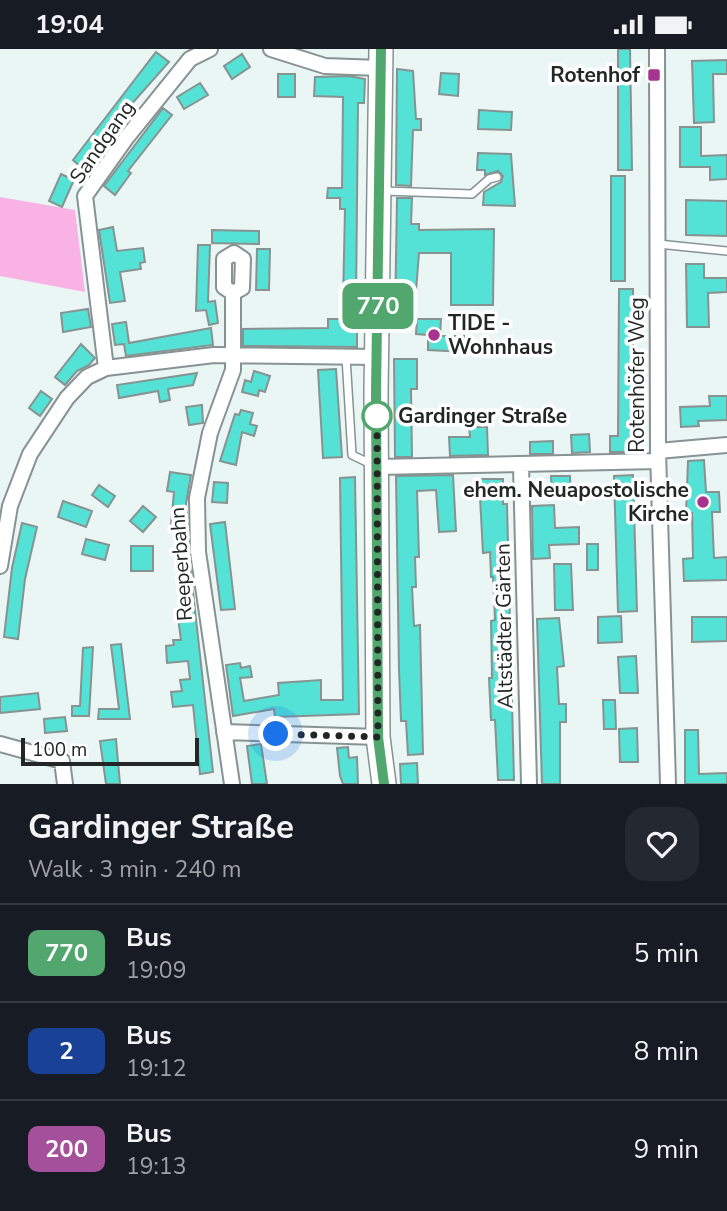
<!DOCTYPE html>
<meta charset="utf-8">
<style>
:root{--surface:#171b24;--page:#242831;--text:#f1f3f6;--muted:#9ea1a6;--line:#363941}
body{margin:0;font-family:"Nunito Sans",sans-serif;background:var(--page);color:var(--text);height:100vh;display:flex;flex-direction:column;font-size:26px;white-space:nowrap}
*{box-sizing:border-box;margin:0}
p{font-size:23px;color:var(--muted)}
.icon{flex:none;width:38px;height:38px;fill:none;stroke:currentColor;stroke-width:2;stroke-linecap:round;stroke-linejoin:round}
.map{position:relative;height:735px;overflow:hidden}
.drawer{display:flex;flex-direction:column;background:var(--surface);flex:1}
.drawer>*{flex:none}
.badge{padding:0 14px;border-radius:10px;font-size:24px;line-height:46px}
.scale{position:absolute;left:21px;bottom:18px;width:178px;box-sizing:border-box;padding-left:7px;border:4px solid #222726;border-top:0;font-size:19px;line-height:24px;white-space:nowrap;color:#222726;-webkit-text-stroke:5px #fff;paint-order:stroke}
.you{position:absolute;width:35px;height:35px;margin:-18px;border:5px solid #fff;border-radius:50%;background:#1a73e8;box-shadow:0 0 0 10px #1a73e833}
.map>.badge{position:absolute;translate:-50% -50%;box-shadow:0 0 0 4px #fff}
.round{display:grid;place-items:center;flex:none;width:74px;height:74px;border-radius:21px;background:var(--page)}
.head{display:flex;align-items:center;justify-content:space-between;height:119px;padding:0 28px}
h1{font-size:33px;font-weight:700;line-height:52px}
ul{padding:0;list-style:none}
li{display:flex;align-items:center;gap:21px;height:98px;padding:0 28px;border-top:2px solid var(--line)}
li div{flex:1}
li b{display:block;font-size:26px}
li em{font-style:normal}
li .badge{min-width:77px;font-weight:700;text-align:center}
.status{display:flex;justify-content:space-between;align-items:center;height:49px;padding:0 35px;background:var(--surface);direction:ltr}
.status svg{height:19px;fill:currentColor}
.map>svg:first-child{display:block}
</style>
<div class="status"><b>19:04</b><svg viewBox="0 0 49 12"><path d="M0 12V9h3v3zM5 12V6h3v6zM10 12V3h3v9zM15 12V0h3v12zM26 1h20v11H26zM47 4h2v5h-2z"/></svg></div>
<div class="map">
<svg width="727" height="735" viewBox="0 0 727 735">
<rect width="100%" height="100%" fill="#e9f6f4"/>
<path fill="#f8b3e4" d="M0 148 75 161 85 243 0 227Z"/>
<path fill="#53e2d5" stroke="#879391" stroke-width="2" d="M618 0H630L632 121H618Z
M156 3 169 13 121 67 123 69 82 119 73 111Z
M242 5 250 18 232 30 224 17Z
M727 11V25H713L714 73 694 74 692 12Z
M397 20 413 22 416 70H421V81H413L411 137 396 136Z
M441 24 459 25 458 47 439 45Z
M278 25H295V48H278Z
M349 27 365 30 364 54H358L356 252H343L345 160H340V149H327L328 139H342L343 48 314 47 315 28Z
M200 34 208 46 184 60 177 48Z
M163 59 172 66 128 122 131 124 115 146 104 137Z
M479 61 512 63 511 81 478 80Z
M680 78H701V107L727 106V130L710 131V118H680Z
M478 104 511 105 515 157 483 156 484 143 501 133 503 127 498 122 485 126V121H477Z
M61 125 74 131 62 158 49 152Z
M611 127H625V232H611Z
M397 149H412L411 175H419V181L494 180 493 256H451V204H419L414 268H395Z
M686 151 727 152V187L686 186Z
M113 178 117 202 143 199 145 213 140 214 141 220 120 223 125 252 110 254 99 181Z
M212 181 259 182V195L212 194Z
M198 196H210L208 253 215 252 218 274 209 276 206 261 196 262Z
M257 200H270L269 241H256Z
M686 215H704V229H727V243L708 244 709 278H687Z
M619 240H633V403H610V387H618Z
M88 260 91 278 63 283 61 264Z
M328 270H357V298L243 297V280L328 279Z
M417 270H441L440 287H464V303L428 301V286L416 285Z
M126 273 129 294 211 279 213 296 126 307 124 295 115 296 112 275Z
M81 295 95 309 89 316 77 322 65 336 55 328Z
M394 310H417V340H411L412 408H395Z
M336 320 342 408 323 409 318 321Z
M254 322 270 327 265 343 259 341 258 347 242 343 245 331 251 333Z
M197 324 193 336 168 340 170 351 160 353 158 342 119 349 117 336Z
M41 342 52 350 40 367 29 359Z
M709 347H727V371L698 372 699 377 681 378 680 358 710 357Z
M202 356 203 374 189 376 186 358Z
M241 361 253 364 250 375 257 377 254 387 242 383 236 416 220 412 235 365 239 366Z
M469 378H487L488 406 450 407 449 388H470Z
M589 385 590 403 572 404 571 386Z
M553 392V405H530V393Z
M704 411 706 443H719L720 463H712L714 509 727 508V531L684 532 683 510 693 509 692 464H686L688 412Z
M170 423 191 426 186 455 188 477 171 475 174 443 167 442Z
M453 426 456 482 439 483 436 441 417 442 419 508H415L416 538H412L414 577 420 576 423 705 408 706 406 672H401L399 621 396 427Z
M633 426 637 562 618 563 614 427Z
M551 427H570L571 446H552Z
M355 428 359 665 275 668 274 660 233 667 226 616 240 614 241 619 250 617 252 628 240 629 244 652 279 646 278 634 321 631V651H343L340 429Z
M479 430H503V455H507L514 731H498L495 671H491L489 629H492L491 572 495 571 493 528H491L490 503 483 504Z
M214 433 228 434 227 454 212 453Z
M99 436 115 447 108 458 92 446Z
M63 452 92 462 86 478 58 468Z
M554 456 555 479 579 478V495L549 496 550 509 533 510 532 457Z
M143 457 156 468 143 483 130 472Z
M225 473 235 560 221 561 210 475Z
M22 474 37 478 25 530 18 590 4 588 12 519Z
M86 490 109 496 105 511 82 505Z
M587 495H598V521H587Z
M131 497H153V522H131Z
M188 498 213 723 200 725 193 656 173 658 171 643 182 642 180 631 190 630 188 612 167 614 166 597 174 596 173 591H181L177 561 182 560 177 499Z
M554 515H571L573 561H555Z
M621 567 622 593 598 594V568Z
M692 568H727V592L692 593Z
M559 569 564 617 557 618 559 655H566V673H560V735H542L537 570Z
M121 595 130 670H98L99 660H119L111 596Z
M93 598 89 667H72V657H80L83 599Z
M636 607 638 644H620L618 608Z
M38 644 40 660 0 664V648Z
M603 651H615L616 680H604Z
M65 668 67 682 45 684 44 670Z
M637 679 638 713H620L619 680Z
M685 681H698L699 725 727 724V735H685Z
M116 690 120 735H106L100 692Z
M261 695 267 735H252L247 697Z
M348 698 349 709 357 708 358 735H343L340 727 337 699Z
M417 714 418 735H401L400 715Z"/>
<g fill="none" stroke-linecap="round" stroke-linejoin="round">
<g stroke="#879392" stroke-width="10">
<path id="service" d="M384 142 472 145 489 130 497 128
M658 195 727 202
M346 308 352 406 371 415"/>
</g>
<g stroke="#879392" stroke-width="18">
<path id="minor" d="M271 0 325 17 380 19
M657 0 658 402 668 735
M234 204 243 210 242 239 233 244 224 238V210Z
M106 319 85 147 127 88 190 10 210 0
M658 402 727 396
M521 417 529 735
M377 418 658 412
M0 517 10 457 30 405 67 349 87 328 106 319 214 306 377 308
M224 683 378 688
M0 695 62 712 65 735
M232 735 198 503 197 449 210 384 233 321V244"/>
</g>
<g stroke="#879392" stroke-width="26">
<path id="primary" d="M381 0 376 343 378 688 384 735"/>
</g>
<use href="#service" stroke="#fff" stroke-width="7"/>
<use href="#minor" stroke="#fff" stroke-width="14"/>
<use href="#primary" stroke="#fff" stroke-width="23"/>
</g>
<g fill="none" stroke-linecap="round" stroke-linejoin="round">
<g stroke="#fff" stroke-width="16">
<path id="line" d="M381 0 376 343 378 688 384 735"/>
</g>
<use href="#line" stroke="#51a76d" stroke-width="10"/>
<path stroke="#222726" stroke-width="7" stroke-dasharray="0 12.6" d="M276 685 378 688 377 367"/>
</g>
<g fill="#a6338d" stroke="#fff" stroke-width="2.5">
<rect x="647" y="19" width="14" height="14" rx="3.5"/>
<circle cx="434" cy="286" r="7"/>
<circle cx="703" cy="453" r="7"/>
</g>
<circle fill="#fff" stroke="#51a76d" stroke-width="3.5" cx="377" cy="367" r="14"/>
<g text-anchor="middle" stroke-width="7" stroke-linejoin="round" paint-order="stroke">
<g font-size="21" font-weight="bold" fill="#222726" stroke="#fff" text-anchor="end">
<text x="640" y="33">Rotenhof</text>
<text x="448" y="281" text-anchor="start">TIDE -<tspan x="448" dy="24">Wohnhaus</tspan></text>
<text x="689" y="448">ehem. Neuapostolische<tspan x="689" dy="24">Kirche</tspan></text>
</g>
<g font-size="21" fill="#222726" stroke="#fff">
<text transform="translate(102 93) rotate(-55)" y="7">Sandgang</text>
<text transform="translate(637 326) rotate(-90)" y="7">Rotenhöfer Weg</text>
<text transform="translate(181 515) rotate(-94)" y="7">Reeperbahn</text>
<text transform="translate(504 577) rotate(-91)" y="7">Altstädter Gärten</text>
</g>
<g font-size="21" font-weight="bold" fill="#222726" stroke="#fff" text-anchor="start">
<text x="398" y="374">Gardinger Straße</text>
</g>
</g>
</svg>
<div class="scale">100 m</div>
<div class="you" style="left:276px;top:685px"></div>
<b class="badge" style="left:378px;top:257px;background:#51a76d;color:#fff">770</b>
</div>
<section class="drawer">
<div class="head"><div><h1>Gardinger Straße</h1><p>Walk · 3 min · 240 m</p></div><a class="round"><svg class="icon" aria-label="heart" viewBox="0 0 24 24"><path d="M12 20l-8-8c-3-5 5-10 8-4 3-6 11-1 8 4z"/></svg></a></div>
<ul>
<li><span class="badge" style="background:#51a76d;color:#fff">770</span><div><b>Bus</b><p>19:09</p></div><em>5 min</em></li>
<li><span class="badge" style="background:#194196;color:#fff">2</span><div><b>Bus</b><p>19:12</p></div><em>8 min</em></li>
<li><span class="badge" style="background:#a4509a;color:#fff">200</span><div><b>Bus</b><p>19:13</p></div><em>9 min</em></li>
</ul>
</section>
